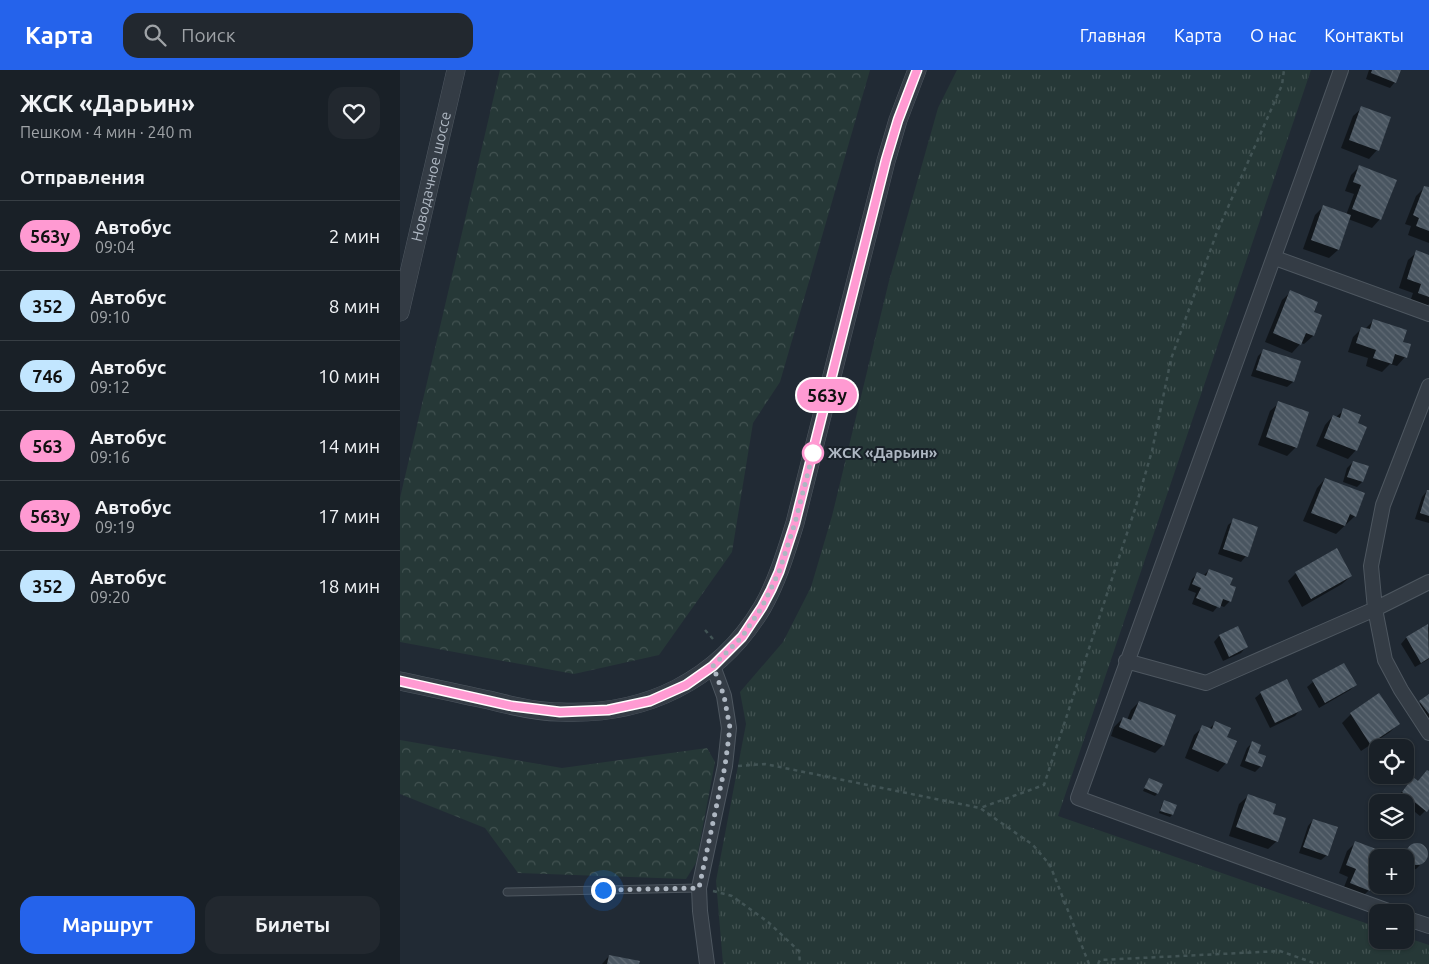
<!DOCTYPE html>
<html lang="ru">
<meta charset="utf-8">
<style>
:root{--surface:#192027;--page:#22282f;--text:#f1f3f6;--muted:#9fa3a7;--line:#373e44;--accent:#2563eb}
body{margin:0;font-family:Ubuntu,sans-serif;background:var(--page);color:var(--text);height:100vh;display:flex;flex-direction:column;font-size:19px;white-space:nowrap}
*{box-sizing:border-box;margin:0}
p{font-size:16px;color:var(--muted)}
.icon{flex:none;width:28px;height:28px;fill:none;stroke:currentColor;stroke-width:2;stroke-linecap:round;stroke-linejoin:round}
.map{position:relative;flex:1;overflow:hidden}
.panel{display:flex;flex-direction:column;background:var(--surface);width:400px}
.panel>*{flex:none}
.badge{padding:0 10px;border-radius:16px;font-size:18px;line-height:32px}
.fabs{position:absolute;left:969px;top:669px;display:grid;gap:10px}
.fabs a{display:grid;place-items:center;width:45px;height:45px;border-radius:10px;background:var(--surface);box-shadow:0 1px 4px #0004,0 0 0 1px var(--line);font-size:25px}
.you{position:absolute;width:25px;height:25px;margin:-12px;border:4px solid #fff;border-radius:50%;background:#1a73e8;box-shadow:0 0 0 8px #1a73e833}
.map>.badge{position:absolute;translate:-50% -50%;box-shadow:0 0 0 2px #fff}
h2{padding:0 20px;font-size:19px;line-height:45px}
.round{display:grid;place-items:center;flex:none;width:52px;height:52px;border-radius:15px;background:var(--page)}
.overview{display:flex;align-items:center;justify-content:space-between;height:85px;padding:0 20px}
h1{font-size:24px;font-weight:700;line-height:38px}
.button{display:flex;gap:10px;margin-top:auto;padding:10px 20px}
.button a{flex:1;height:58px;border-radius:15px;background:var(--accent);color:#fff;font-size:20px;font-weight:700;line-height:58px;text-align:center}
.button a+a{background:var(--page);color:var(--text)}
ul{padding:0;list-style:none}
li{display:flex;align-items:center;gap:15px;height:70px;padding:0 20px;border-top:1px solid var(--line)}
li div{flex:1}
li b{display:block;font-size:19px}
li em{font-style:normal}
li .badge{min-width:55px;font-weight:700;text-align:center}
header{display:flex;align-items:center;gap:30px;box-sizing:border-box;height:70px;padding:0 25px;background:var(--accent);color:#fff}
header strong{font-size:24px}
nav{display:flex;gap:28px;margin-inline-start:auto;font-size:18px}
.search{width:350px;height:45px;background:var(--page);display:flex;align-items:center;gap:12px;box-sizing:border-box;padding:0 18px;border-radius:15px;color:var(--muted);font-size:19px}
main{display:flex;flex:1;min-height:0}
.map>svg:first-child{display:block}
</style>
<header>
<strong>Карта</strong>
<div class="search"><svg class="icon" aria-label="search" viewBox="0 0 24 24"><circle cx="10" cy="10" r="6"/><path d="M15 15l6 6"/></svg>Поиск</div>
<nav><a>Главная</a><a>Карта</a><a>О нас</a><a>Контакты</a></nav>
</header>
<main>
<section class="panel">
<div class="overview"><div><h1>ЖСК «Дарьин»</h1><p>Пешком · 4 мин · 240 m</p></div><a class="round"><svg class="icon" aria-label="heart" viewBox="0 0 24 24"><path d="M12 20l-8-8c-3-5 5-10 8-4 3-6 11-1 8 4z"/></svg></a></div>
<h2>Отправления</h2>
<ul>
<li><span class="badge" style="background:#ff9ad2;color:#111">563у</span><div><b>Автобус</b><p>09:04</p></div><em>2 мин</em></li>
<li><span class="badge" style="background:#c2e6ff;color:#111">352</span><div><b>Автобус</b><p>09:10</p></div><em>8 мин</em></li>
<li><span class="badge" style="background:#c2e6ff;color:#111">746</span><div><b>Автобус</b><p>09:12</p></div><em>10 мин</em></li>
<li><span class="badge" style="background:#ff9ad2;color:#111">563</span><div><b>Автобус</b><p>09:16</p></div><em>14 мин</em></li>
<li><span class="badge" style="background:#ff9ad2;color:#111">563у</span><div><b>Автобус</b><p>09:19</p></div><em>17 мин</em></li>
<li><span class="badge" style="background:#c2e6ff;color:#111">352</span><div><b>Автобус</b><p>09:20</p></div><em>18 мин</em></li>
</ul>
<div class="button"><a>Маршрут</a><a>Билеты</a></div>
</section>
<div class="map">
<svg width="1029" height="894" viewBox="0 0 1029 894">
<defs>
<pattern id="grass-tufts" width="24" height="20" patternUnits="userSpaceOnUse" patternTransform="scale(1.25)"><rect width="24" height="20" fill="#263837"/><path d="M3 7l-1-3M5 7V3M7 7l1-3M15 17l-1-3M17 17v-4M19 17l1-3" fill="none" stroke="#435352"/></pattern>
<pattern id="forest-crowns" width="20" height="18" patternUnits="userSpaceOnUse" patternTransform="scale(1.25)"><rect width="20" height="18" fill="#263837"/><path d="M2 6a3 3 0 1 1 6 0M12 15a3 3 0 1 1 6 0" fill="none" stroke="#435352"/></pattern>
<pattern id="building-back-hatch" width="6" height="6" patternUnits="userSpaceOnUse" patternTransform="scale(1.25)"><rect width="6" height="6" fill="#495560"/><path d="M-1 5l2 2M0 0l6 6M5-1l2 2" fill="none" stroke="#616b75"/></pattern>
</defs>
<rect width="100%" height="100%" fill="#212a34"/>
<path fill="url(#grass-tufts)" d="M557 0H911L658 746 977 857 978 870H1005V867L1029 875V894H323L316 811 346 654 340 622 383 572 411 517 432 446 489 211 538 38Z"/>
<path fill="url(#forest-crowns)" d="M100 0H470L380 312 353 353 332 482 259 585 174 604 0 572V428Z
M0 670 162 698 307 678 315 692 296 793 286 809 118 803 85 758 0 724Z"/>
<path fill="#0007" d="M969 0H1000L995 12 990 18 966 9Z
M962 38 977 80 969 89 941 78 953 46Z
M959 97 980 149 972 158 948 149 938 180 929 188 903 179 915 145 923 137 946 145 954 124 945 121 951 105Z
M1025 117 1029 119V173L1008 165 1011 156 1005 154 1016 126Z
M1017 182 1029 186V234L1026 237 1010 232 1013 223 999 218 1008 190Z
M891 222 913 243 921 246 913 266 904 274 901 273 892 283 865 272 882 230Z
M974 250 1002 273 1005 287 997 296 990 294 982 302 966 296 968 288 948 282 953 267 962 258 965 259Z
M863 281 899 292 893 312 887 317 851 306 858 286Z
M879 333 896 377 887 386 858 375 870 341Z
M944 340 956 354V380L948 389 916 376 925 355 933 346 936 347Z
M953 392 962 412 957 417 943 412 947 398Z
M925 409 955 446 936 464 903 451 917 418Z
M1027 421 1029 422V453L1015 449 1022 427Z
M834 450 846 486 841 492 818 484 828 455Z
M809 500 829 516 835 518 829 532 824 537 819 535 813 542 792 534 796 523 788 520 792 509 797 504 803 506Z
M896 503 951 506 942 514 902 537 888 511Z
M1028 556 1029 558V589L1015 597 1001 574 1006 568Z
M837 558 846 577 841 583 823 591 814 572 819 566Z
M944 594 955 615 950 620 919 638 907 617 913 612Z
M861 623 900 640 895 646 870 658 855 628Z
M979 625 998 654 990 662 961 681 942 653 951 644Z
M1029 625V661L1012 641Z
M739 632 763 675 755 683 711 666 714 657 723 648 727 650 731 640Z
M815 653 826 667V693L818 702 785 688 794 665 803 657 809 659Z
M852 673 861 696 855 702 840 696 847 678Z
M1029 703V737L1020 746 1005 734V732H1003L997 728 1008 714 1018 713Z
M749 709 757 724 755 726 743 721Z
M848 726 871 744 877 771 868 779 829 766 839 734Z
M765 732 775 736 772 745 770 747 759 743 762 734Z
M913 750 927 785 921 790 899 783 908 756Z
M956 772 978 788 969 820 960 829 942 822 948 807 939 803 947 781Z
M1014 775H1021L1027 780V788L1016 799 1008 800 1005 798V788H1002V786Z
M209 886 238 894H202Z"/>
<path fill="url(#building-back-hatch)" d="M972 0H1001L996 13 971 3Z
M961 36 991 47 979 81 949 70Z
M959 95 997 110 981 150 952 139 961 115 953 112Z
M1024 116 1029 117V161L1016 156 1019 148 1013 145Z
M923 135 951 145 939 180 911 170Z
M1016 180 1029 185V227L1018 223 1021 214 1007 209Z
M890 220 918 232 914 242 922 245 914 266 906 263 901 275 873 263Z
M973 249 1007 260 1003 272 1011 274 1007 288 995 284 992 294 973 288 976 280 956 273 961 257 970 259Z
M863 279 901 291 894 312 856 300Z
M878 331 909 342 897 378 866 367Z
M943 338 961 345 958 353 967 357 957 381 924 368 933 345 940 348Z
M953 391 969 396 963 412 947 407Z
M925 408 965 423 956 447 950 444 945 456 911 443Z
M1027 420H1029V446L1020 443Z
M833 448 858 457 848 487 823 479Z
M937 478 952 506 911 529 895 502Z
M809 499 833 508 830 515 836 517 831 532 823 529 820 538 796 528 801 518 792 514 797 502 806 506Z
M1028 554 1029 588 1021 593 1006 567Z
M838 556 848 577 829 587 819 565Z
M944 593 957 615 925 633 912 610Z
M887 609 902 640 875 653 860 622Z
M979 623 1000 654 970 674 950 643Z
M1029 624V644L1019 631Z
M739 631 776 645 764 676 719 657 723 647 731 650Z
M815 651 831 658 827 667 837 671 827 694 792 679 802 655 812 659Z
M852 671 861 675 858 683 866 686 862 697 845 691Z
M1027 700 1029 701V739L1027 742 1002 722 1013 707 1018 711Z
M749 708 763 714 758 724 744 718Z
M848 724 876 734 873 744 886 748 878 772 836 757Z
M764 730 777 735 773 745 760 741Z
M913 749 938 757 928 786 903 777Z
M955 771 984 782 982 788H978V800L970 821 950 813 956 799 946 795Z
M1006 784a11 11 0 1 1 22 0a11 11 0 1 1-22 0Z
M209 885 240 891 239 894H207Z"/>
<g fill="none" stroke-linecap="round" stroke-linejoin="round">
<g stroke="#4e5760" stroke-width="9">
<path id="service" d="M107 822 299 818"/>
</g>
<g stroke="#4e5760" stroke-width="16">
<path id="minor" d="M941 0C855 243 764 484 678 728L991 842
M875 188 1029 244
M1029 316 983 435 971 496 975 539 985 590 1001 620 1029 663
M726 591 806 613 975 539 1029 512
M1005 848 1029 856
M307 894 300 841 299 818 325 696 329 658 324 626 313 596"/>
</g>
<g stroke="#4e5760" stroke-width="19">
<g id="tertiary">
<path id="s1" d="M0 242 56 0"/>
<path d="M0 611C30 617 59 624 89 630 112 636 137 642 160 642 245 646 318 611 362 538 377 512 386 482 395 453L486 91 498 50 517 0"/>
</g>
</g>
<path stroke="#425455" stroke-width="2.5" stroke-dasharray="4 4" stroke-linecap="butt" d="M305 560 313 569
M338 696 365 694 580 738
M313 821 332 826 368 852 399 881 400 894
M689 894 650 795 633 775 580 738 644 715 735 439 752 381 771 289 817 162 882 15 884 0
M698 894 700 890 880 881 917 894"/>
<use href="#service" stroke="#343c45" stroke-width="7"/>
<use href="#minor" stroke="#343c45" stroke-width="14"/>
<use href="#tertiary" stroke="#343c45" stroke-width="18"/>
</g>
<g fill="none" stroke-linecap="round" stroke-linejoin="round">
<g stroke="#fff" stroke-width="11">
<path id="line" d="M0 611 112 636 160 642 208 640 250 631 286 615 313 596 342 567 362 537 371 520 379 502 395 453 486 90 498 50 517 0"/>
</g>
<use href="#line" stroke="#ff9ad2" stroke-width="8"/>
<path stroke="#aeb7c2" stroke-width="5" stroke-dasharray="0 9" d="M203 820 299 818 325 696 330 658 324 626 313 596 342 567 362 537 379 502 395 453 413 383"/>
</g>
<circle fill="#fff" stroke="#ff9ad2" stroke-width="2.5" cx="413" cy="383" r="10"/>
<g text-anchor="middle" stroke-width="4" stroke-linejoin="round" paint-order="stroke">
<g font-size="15" fill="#aeb7c2" stroke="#192129">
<text dy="5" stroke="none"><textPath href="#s1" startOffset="139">Новодачное шоссе</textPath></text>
</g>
<g font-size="15" font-weight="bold" fill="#aeb7c2" stroke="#192129" text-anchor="start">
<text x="428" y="388">ЖСК «Дарьин»</text>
</g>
</g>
</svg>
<div class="fabs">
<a><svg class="icon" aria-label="locate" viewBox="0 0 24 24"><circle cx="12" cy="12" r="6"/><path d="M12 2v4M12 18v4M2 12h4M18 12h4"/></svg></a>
<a><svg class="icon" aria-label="layers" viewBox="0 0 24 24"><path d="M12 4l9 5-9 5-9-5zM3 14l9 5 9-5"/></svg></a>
<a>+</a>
<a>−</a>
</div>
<div class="you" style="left:203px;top:820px"></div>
<b class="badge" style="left:427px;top:325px;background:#ff9ad2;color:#111">563у</b>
</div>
</main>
